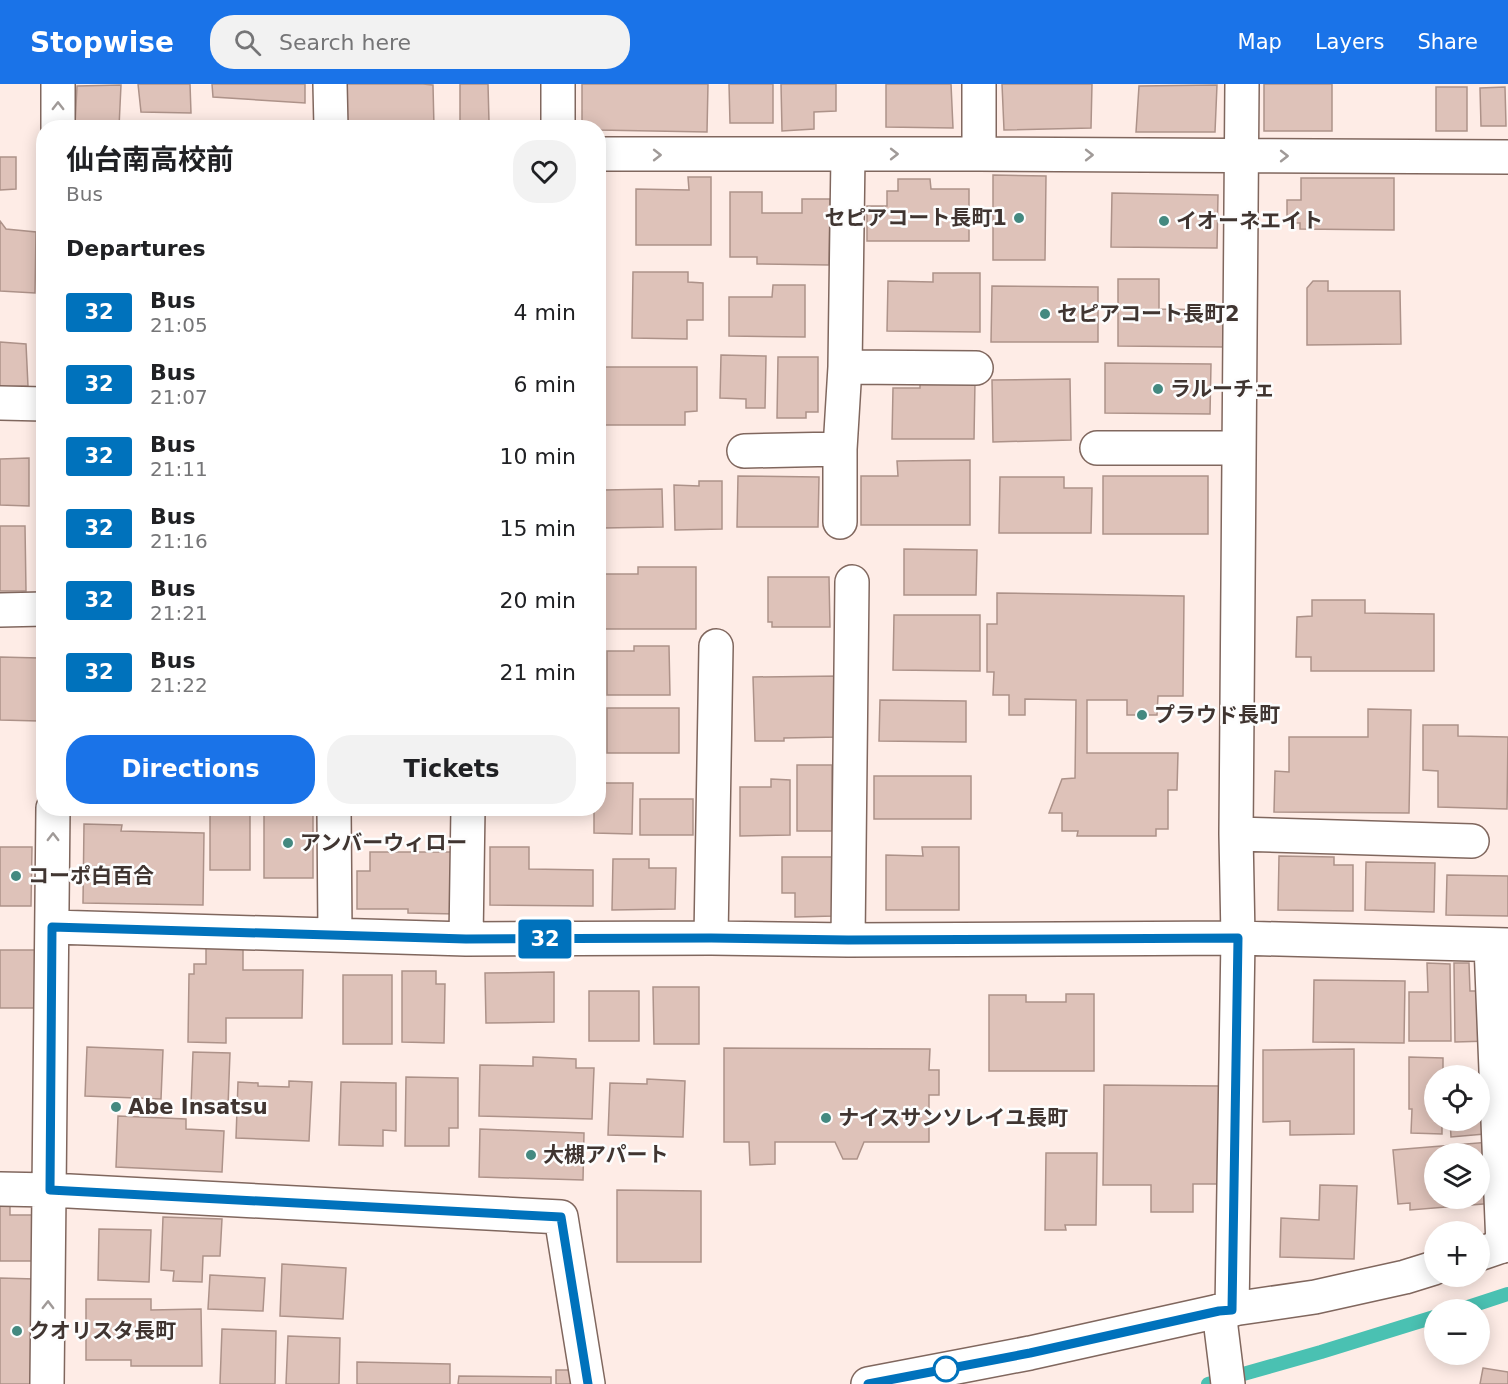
<!DOCTYPE html>
<meta charset="utf-8">
<style>
:root{--surface:#fff;--page:#f2f2f2;--text:#202124;--muted:#757577;--accent:#1a73e8}
body{margin:0;font-family:"DejaVu Sans","Noto Sans JP",sans-serif;background:var(--page);color:var(--text);height:100vh;display:flex;flex-direction:column;font-size:22px;white-space:nowrap}
*{box-sizing:border-box;margin:0}
p{font-size:20px;color:var(--muted)}
.icon{flex:none;width:33px;height:33px;fill:none;stroke:currentColor;stroke-width:2;stroke-linecap:round;stroke-linejoin:round}
.map{position:relative;flex:1;overflow:hidden}
.side{position:absolute;left:36px;top:36px;width:570px;height:696px;display:flex;flex-direction:column;background:var(--surface);border-radius:24px;box-shadow:0 3px 15px #0003}
.side>*{flex:none}
.badge{padding:0 12px;border-radius:4px;font-size:21px;line-height:39px}
.fabs{position:absolute;left:1424px;top:981px;display:grid;gap:12px}
.fabs a{display:grid;place-items:center;width:66px;height:66px;border-radius:50%;background:var(--surface);box-shadow:0 3px 15px #0003;font-size:30px}
.map>.badge{position:absolute;translate:-50% -50%;box-shadow:0 0 0 3px #fff}
h2{padding:0 30px;font-size:22px;line-height:54px}
.round{display:grid;place-items:center;flex:none;width:63px;height:63px;border-radius:24px;background:var(--page)}
.head{display:flex;align-items:center;justify-content:space-between;height:102px;padding:0 30px}
h1{font-size:28px;font-weight:700;line-height:45px}
.button{display:flex;gap:12px;margin-top:auto;padding:12px 30px}
.button a{flex:1;height:69px;border-radius:24px;background:var(--accent);color:#fff;font-size:24px;font-weight:700;line-height:69px;text-align:center}
.button a+a{background:var(--page);color:var(--text)}
ul{padding:0;list-style:none}
li{display:flex;align-items:center;gap:18px;height:72px;padding:0 30px}
li div{flex:1}
li b{display:block;font-size:22px}
li em{font-style:normal}
li .badge{min-width:66px;font-weight:700;text-align:center}
header{display:flex;align-items:center;gap:36px;box-sizing:border-box;height:84px;padding:0 30px;background:var(--accent);color:#fff}
header strong{font-size:28px}
nav{display:flex;gap:33px;margin-inline-start:auto;font-size:21px}
.search{width:420px;height:54px;background:var(--page);display:flex;align-items:center;gap:15px;box-sizing:border-box;padding:0 21px;border-radius:24px;color:var(--muted);font-size:22px}
.map>svg:first-child{display:block}
</style>
<header>
<strong>Stopwise</strong>
<div class="search"><svg class="icon" aria-label="search" viewBox="0 0 24 24"><circle cx="10" cy="10" r="6"/><path d="M15 15l6 6"/></svg>Search here</div>
<nav><a>Map</a><a>Layers</a><a>Share</a></nav>
</header>
<div class="map">
<svg width="1508" height="1300" viewBox="0 0 1508 1300">
<rect width="100%" height="100%" fill="#feece6"/>
<g fill="none" stroke-linecap="round" stroke-linejoin="round">
<path stroke="#4ac1b2" stroke-width="14" d="M1459 1226 1508 1210
M1208 1300 1321 1268 1434 1233"/>
</g>
<path fill="#dec2b9" stroke="#ad9289" stroke-width="1.5" fill-rule="evenodd" d="M138 0H190L191 29 141 28Z
M212 0H305V19L213 13Z
M343 0H423L433 1 434 44H343Z
M460 0H488L489 38H460Z
M582 0H708L707 48 598 46V44H582Z
M729 0H773V39H730Z
M781 0H836V27L814 28V45L782 47Z
M886 0H951L953 44 886 43Z
M1002 0H1092L1091 44 1004 46Z
M1264 0H1332V47H1264Z
M121 1 119 43 75 42 77 2Z
M1217 1 1215 48H1136L1139 2Z
M1436 3H1467V47H1436Z
M1505 3 1506 42H1481L1480 4Z
M0 73H16V105L0 106Z
M993 91 1046 92 1045 176H993Z
M688 93H711V161H636V105L689 106Z
M1301 94H1394V146L1300 145V139H1287V116H1301Z
M898 95H930L931 105H969V157H867V122H887V107H898Z
M730 108H762V129H802V115H830L829 181 757 180V173H730Z
M1112 109 1218 111 1217 164 1111 163Z
M0 137 6 145 36 148 35 209 0 207Z
M633 188H688V198L703 199V236H687V255L632 254Z
M933 189H980V248L887 247 888 197 933 198Z
M1118 195H1159V225L1225 226V263L1118 262Z
M1313 197H1328V207H1400L1401 260 1307 261V204Z
M773 201H805V253L729 252V213H772Z
M992 202 1098 203V258H991Z
M0 258 26 260 28 302 0 303Z
M721 271 766 272 765 324H746V315L720 314Z
M778 273H818V328H806V334H777Z
M1105 279 1211 280 1210 330 1105 329Z
M603 283H697V327L685 328V341H603Z
M1070 295 1071 356 993 358 992 296Z
M920 296 975 297 974 355H892L893 304H920Z
M29 374V422L0 421V375Z
M970 376V441H861V392H898L897 377Z
M738 392 819 393 818 443H737Z
M1103 392H1208V450H1103Z
M1000 393H1064V404H1092L1091 449H999Z
M699 397H722V445L675 446 674 401 699 402Z
M662 405 663 443 603 444V406Z
M0 442H25L26 507H0Z
M904 465 977 466 976 511H904Z
M638 483H696V545H598V490H638Z
M768 493H829L830 543H772V538H768Z
M997 509 1184 512 1183 612H1158L1157 631H1127V616H1087V669H1178L1177 706H1168V745H1156V752H1077L1078 747H1062V729H1049L1062 695 1075 694 1076 616 1025 615V631H1009V611H993L994 588H987V540H997Z
M1312 516H1365V529L1434 530V587H1311V573H1296L1297 533 1312 532Z
M894 531H980V587L893 586Z
M634 562H669L670 611H607V567H634Z
M0 573 39 574V637L0 636Z
M839 592 840 653 784 654V657H755L753 593Z
M880 616 966 617V658L879 657Z
M607 624H679V669H607Z
M1368 625 1411 626 1409 729 1274 728 1275 687 1289 688V653H1368Z
M1423 641H1458V652L1508 653 1507 725 1438 723V687L1423 686Z
M797 681H832V747H797Z
M874 692H971V735H874Z
M771 695 790 696V751L740 752V703H771Z
M598 699H633L632 750 594 749V724H598Z
M640 715H693V751H640Z
M210 724H250V786H210Z
M264 724H313V794H264Z
M350 724H447V731H350Z
M84 740 122 741 121 747 204 749 203 821 83 819Z
M0 763H32L31 822H0Z
M490 763H529V785L593 786V822L490 821Z
M922 763H959V826H886V771L923 772Z
M370 768H456V830L408 829V825H357V787H370Z
M1279 772 1334 773V781H1353V827L1278 826Z
M782 773H834V832L795 833V809H782Z
M613 775H649V784H676L675 825 612 826Z
M1366 778 1435 779 1434 828 1365 826Z
M1447 791 1508 792V832L1446 831Z
M206 864H243V886H303L302 934H226V959L188 958 189 890H194V880H206Z
M0 866H50L49 924H0Z
M1427 879 1450 880 1451 957H1409V908H1428Z
M1454 879H1469L1470 907H1489V957L1455 958Z
M402 887H436V900H445L444 959 402 958Z
M554 888V938L486 939 485 889Z
M343 891H392V960H343Z
M1314 896 1405 897 1404 959 1313 958Z
M653 903H699V960H654Z
M589 907H639V957H589Z
M1066 910H1094V987H989V911H1026V918H1066Z
M87 963 163 966 161 1015 85 1012Z
M724 964 930 965 929 986H939V1011H929V1058H864L857 1075H843L835 1058H775V1080L750 1081 749 1058H724Z
M1354 965V1050L1290 1051V1037L1263 1038V966Z
M193 968 230 969 228 1022 191 1021Z
M533 973 576 975V984H594L592 1035 479 1032 480 981 533 982Z
M1409 973 1443 974V992H1434V1036H1442V1050L1411 1049 1412 1025H1409Z
M406 993 458 994V1044H449V1062H405Z
M647 995 685 997 683 1053 608 1051 610 999 647 1000Z
M289 997 312 998 309 1057 236 1054 238 998 258 999V1002L289 1003Z
M341 998 396 999V1047L383 1046V1062L339 1061Z
M1104 1001 1220 1002 1219 1100H1193V1128H1151V1101H1103Z
M1493 1022 1496 1049 1451 1053 1450 1036H1479V1023Z
M118 1032 186 1035V1045L224 1047 222 1088 116 1083Z
M480 1045 584 1049 583 1096 479 1093Z
M1490 1058 1495 1119 1410 1126V1119L1398 1120 1393 1066ZM1434 1070H1479V1114H1434Z
M1046 1069H1097L1096 1141H1065L1066 1146H1045Z
M1320 1101 1357 1102 1354 1175 1280 1173 1281 1134 1319 1136Z
M617 1106 701 1107V1178H617Z
M0 1120 10 1121V1131H42L41 1177H0Z
M163 1133 222 1135 220 1172H203L202 1198 173 1197 174 1187 161 1186Z
M99 1145 151 1146 149 1198 98 1196Z
M282 1180 346 1184 343 1235 280 1232Z
M210 1191 265 1194 263 1227 208 1225Z
M0 1194 35 1195 34 1300H0Z
M86 1215H151V1226L201 1225 202 1282H131V1276H86Z
M222 1245 276 1247 275 1300H220Z
M288 1252 340 1254 339 1300H286Z
M357 1278 450 1280V1300H357Z
M1483 1284 1508 1288V1300H1480Z
M556 1286H583V1300H556Z
M459 1292 551 1293V1300H458Z"/>
<g fill="none" stroke-linecap="round" stroke-linejoin="round">
<g stroke="#80675e" stroke-width="36">
<path id="minor" d="M330 0 331 44
M558 0V44
M58 44V0
M598 70H979L1508 73
M979 70V0
M845 283 976 284
M0 319 44 320
M1097 364H1239
M840 365V438
M744 367 840 365 845 283 848 71
M0 526 44 525
M334 724 335 851
M1236 750 1472 757
M52 843 466 855 711 854 848 856 1238 854 1508 861
M711 854 716 562
M466 855 468 724
M848 856 852 498
M1491 861 1503 1162
M0 1105 50 1106 561 1133 588 1300
M1232 1226 1238 854 1236 750 1242 0
M1219 1227 1228 1300
M47 1300 53 724"/>
</g>
<g stroke="#80675e" stroke-width="36">
<path id="tertiary" d="M1479 1170 1508 1160
M868 1300 1030 1269 1219 1227 1315 1213 1405 1193 1434 1184"/>
</g>
<use href="#minor" stroke="#fff" stroke-width="33"/>
<use href="#tertiary" stroke="#fff" stroke-width="33"/>
</g>
<defs><path id="oneway-chevron" d="M-2-3.5L2.5 0L-2 3.5" fill="none" stroke-width="1.6" stroke-linecap="round" stroke-linejoin="round" transform="scale(1.5)"/></defs>
<g stroke="#a09a98">
<use href="#oneway-chevron" transform="translate(58 22) rotate(-90)"/>
<use href="#oneway-chevron" transform="translate(894 70)"/>
<use href="#oneway-chevron" transform="translate(657 71)"/>
<use href="#oneway-chevron" transform="translate(1089 71)"/>
<use href="#oneway-chevron" transform="translate(1284 72)"/>
<use href="#oneway-chevron" transform="translate(53 753) rotate(-90)"/>
<use href="#oneway-chevron" transform="translate(48 1221) rotate(-89)"/>
</g>
<g fill="none" stroke-linecap="round" stroke-linejoin="round">
<g stroke="#fff" stroke-width="14">
<path id="line" d="M588 1300 561 1133 50 1106 52 843 466 855 711 854 848 856 1238 854 1232 1226 1219 1227 1030 1269 868 1300"/>
</g>
<use href="#line" stroke="#0072bc" stroke-width="9"/>
</g>
<g fill="#448980" stroke="#fdfdfd" stroke-width="2">
<circle cx="1019" cy="134" r="6"/>
<circle cx="1164" cy="137" r="6"/>
<circle cx="1045" cy="230" r="6"/>
<circle cx="1158" cy="305" r="6"/>
<circle cx="1142" cy="631" r="6"/>
<circle cx="288" cy="759" r="6"/>
<circle cx="16" cy="792" r="6"/>
<circle cx="116" cy="1023" r="6"/>
<circle cx="826" cy="1034" r="6"/>
<circle cx="531" cy="1071" r="6"/>
<circle cx="17" cy="1247" r="6"/>
</g>
<circle fill="#fff" stroke="#0072bc" stroke-width="3" cx="946" cy="1285" r="12"/>
<g text-anchor="middle" stroke-width="5" stroke-linejoin="round" paint-order="stroke">
<g font-size="21" font-weight="bold" fill="#403531" stroke="#fdfdfd" text-anchor="start">
<text x="1007" y="141" text-anchor="end">セピアコート長町1</text>
<text x="1176" y="144">イオーネエイト</text>
<text x="1057" y="237">セピアコート長町2</text>
<text x="1170" y="312">ラルーチェ</text>
<text x="1154" y="638">プラウド長町</text>
<text x="300" y="766">アンバーウィロー</text>
<text x="28" y="799">コーポ白百合</text>
<text x="128" y="1030">Abe Insatsu</text>
<text x="838" y="1041">ナイスサンソレイユ長町</text>
<text x="543" y="1078">大槻アパート</text>
<text x="29" y="1254">クオリスタ長町</text>
</g>
</g>
</svg>
<div class="fabs">
<a><svg class="icon" aria-label="locate" viewBox="0 0 24 24"><circle cx="12" cy="12" r="6"/><path d="M12 2v4M12 18v4M2 12h4M18 12h4"/></svg></a>
<a><svg class="icon" aria-label="layers" viewBox="0 0 24 24"><path d="M12 4l9 5-9 5-9-5zM3 14l9 5 9-5"/></svg></a>
<a>+</a>
<a>−</a>
</div>
<b class="badge" style="left:545px;top:855px;background:#0072bc;color:#fff">32</b>
<section class="side">
<div class="head"><div><h1>仙台南高校前</h1><p>Bus</p></div><a class="round"><svg class="icon" aria-label="heart" viewBox="0 0 24 24"><path d="M12 20l-8-8c-3-5 5-10 8-4 3-6 11-1 8 4z"/></svg></a></div>
<h2>Departures</h2>
<ul>
<li><span class="badge" style="background:#0072bc;color:#fff">32</span><div><b>Bus</b><p>21:05</p></div><em>4 min</em></li>
<li><span class="badge" style="background:#0072bc;color:#fff">32</span><div><b>Bus</b><p>21:07</p></div><em>6 min</em></li>
<li><span class="badge" style="background:#0072bc;color:#fff">32</span><div><b>Bus</b><p>21:11</p></div><em>10 min</em></li>
<li><span class="badge" style="background:#0072bc;color:#fff">32</span><div><b>Bus</b><p>21:16</p></div><em>15 min</em></li>
<li><span class="badge" style="background:#0072bc;color:#fff">32</span><div><b>Bus</b><p>21:21</p></div><em>20 min</em></li>
<li><span class="badge" style="background:#0072bc;color:#fff">32</span><div><b>Bus</b><p>21:22</p></div><em>21 min</em></li>
</ul>
<div class="button"><a>Directions</a><a>Tickets</a></div>
</section>
</div>
